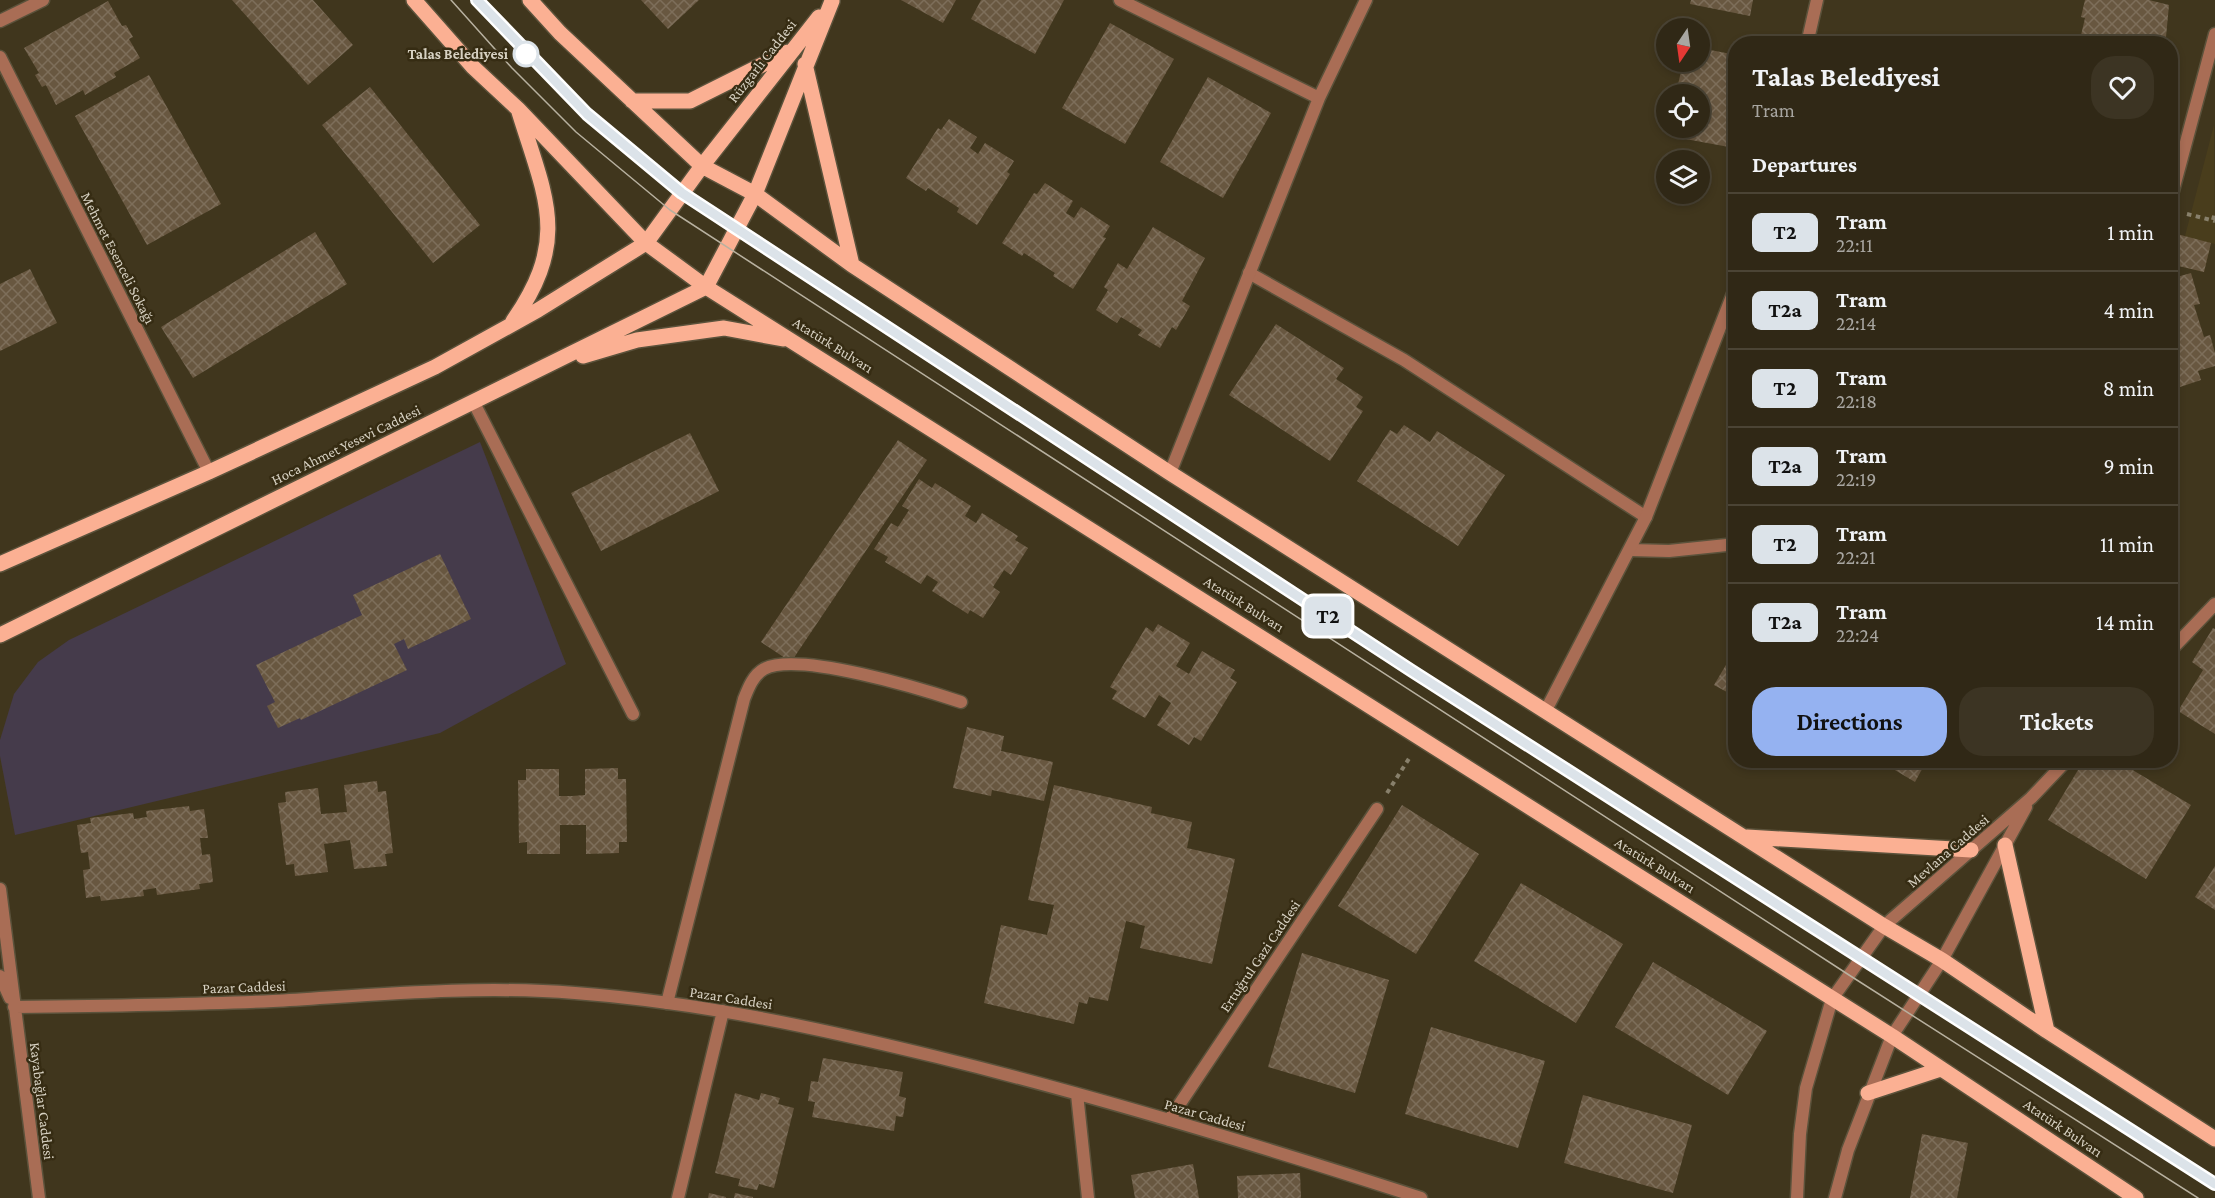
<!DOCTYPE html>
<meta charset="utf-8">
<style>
:root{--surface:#302816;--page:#3c3423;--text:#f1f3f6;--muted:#a8a6a1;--line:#4b4435;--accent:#95b2f1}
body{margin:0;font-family:"Crimson Pro",serif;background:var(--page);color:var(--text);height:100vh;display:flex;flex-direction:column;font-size:22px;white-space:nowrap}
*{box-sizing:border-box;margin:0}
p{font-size:20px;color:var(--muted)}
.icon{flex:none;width:33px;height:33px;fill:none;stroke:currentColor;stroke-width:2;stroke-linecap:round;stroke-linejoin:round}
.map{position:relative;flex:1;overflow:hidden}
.drawer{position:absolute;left:1728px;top:36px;width:450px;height:732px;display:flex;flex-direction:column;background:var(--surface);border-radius:24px;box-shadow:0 3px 9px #0003,0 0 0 2px var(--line)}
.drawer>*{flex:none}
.badge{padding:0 12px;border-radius:9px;font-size:21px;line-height:39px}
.needle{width:39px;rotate:193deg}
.buttons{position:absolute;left:1656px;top:18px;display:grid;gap:12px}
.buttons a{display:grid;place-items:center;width:54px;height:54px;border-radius:50%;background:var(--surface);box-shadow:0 3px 9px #0003,0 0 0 2px var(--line);font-size:30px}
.map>.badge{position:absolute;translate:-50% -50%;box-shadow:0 0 0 3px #fff}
h2{padding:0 24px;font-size:22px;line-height:54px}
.round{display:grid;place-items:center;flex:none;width:63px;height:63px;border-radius:24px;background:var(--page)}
.head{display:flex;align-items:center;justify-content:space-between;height:102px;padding:0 24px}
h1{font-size:28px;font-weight:700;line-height:45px}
.button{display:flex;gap:12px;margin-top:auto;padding:12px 24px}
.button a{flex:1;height:69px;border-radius:24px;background:var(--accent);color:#111;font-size:24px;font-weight:700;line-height:69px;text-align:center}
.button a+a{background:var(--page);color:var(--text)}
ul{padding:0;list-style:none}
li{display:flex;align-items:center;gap:18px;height:78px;padding:0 24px;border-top:2px solid var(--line)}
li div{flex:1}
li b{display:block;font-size:22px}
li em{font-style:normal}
li .badge{min-width:66px;font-weight:700;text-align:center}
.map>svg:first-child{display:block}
</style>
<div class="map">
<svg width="2215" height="1198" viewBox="0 0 2215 1198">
<defs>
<pattern id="building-cross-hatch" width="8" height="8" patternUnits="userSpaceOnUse" patternTransform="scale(1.5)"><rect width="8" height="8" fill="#685740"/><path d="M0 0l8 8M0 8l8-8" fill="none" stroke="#7d6e5a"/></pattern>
</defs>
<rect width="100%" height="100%" fill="#40361d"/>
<path fill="#493d1c" d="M2214 125 2215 244 2211 243 2204 272 2171 264V258L2177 234 2185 236Z"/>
<path fill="#453b4b" d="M480 442 566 664 440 733 15 835 0 756V740L14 694 38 662 69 640Z"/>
<path fill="url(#building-cross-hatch)" d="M232 0H313L353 45 308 85Z
M641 0H699L668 29Z
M901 0H956L943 23Z
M981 0H1064L1035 54 971 19Z
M1691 0H1753L1750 16 1690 4Z
M2085 0H2149L2169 5 2166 37 2162 36 2160 44H2079L2085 18 2081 17Z
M108 1 122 26 126 25 133 37 129 39 140 58 114 73 116 77 85 95 83 90 56 105 46 85 42 87 35 75 39 73 24 48Z
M1110 23 1174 59 1125 144 1062 108Z
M1700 48 1736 55V114L1729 147 1669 136 1670 128H1700V94H1676L1683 62H1700Z
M149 75 221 204 147 245 75 116Z
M1208 77 1271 113 1223 198 1160 162Z
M370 87 480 225 433 263 322 125Z
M949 119 977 137 970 148 978 154 985 143 1014 161 1007 172 1010 174 977 225 957 212 959 208 928 188 926 191 906 178 938 128 941 130Z
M1045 183 1073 201 1066 213 1074 218 1081 207 1110 226 1103 237 1106 238 1073 289 1053 276 1055 273 1024 253 1022 256 1002 243 1034 193 1037 194Z
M1153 227 1205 258 1182 301 1190 306 1176 330 1172 327 1160 348 1138 335 1142 330 1121 317 1117 323 1096 310 1108 290 1104 287 1118 263 1127 269Z
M315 232 347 284 193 378 161 327Z
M2177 234 2211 243 2204 272 2170 264Z
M30 269 57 323 0 351V284Z
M2191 273 2200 304 2194 305 2204 337 2210 335 2215 353V366L2198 371 2201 380 2180 387 2179 384 2170 386V279Z
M1276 324 1344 368 1336 379 1363 397 1356 407 1363 411 1330 461 1229 395Z
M1404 425 1430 442 1437 431 1505 475 1458 546 1357 481 1390 430 1397 434Z
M690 433 719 491 601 551 571 493Z
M898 440 927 460 791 662 761 642Z
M919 479 932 488 935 483 971 506 965 516 976 523 982 513 1018 536 1015 540 1028 548 1011 575 1004 570 993 587 1000 592 983 618 970 610 968 614 932 591 938 582 927 575 921 584 885 562 888 557 874 549 891 523 898 527 909 510 902 506Z
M440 554 471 619 408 649 404 639 394 644 407 670 301 720 300 718 278 728 267 706 275 702 256 665 362 615 353 595Z
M1158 624 1190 643 1176 666 1189 674 1202 651 1235 670 1230 678 1237 682 1201 741 1194 737 1189 745 1157 725 1171 703 1159 695 1145 718 1112 699 1117 691 1110 687 1146 627 1153 632Z
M2213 628 2215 629V734L2178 711 2203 670 2192 662Z
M1736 648V697L1714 685Z
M967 727 1004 736 1001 751 1053 762 1044 801 992 790 991 796 953 788Z
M1878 760H1927L1915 782Z
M2084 760H2116L2191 805 2146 879 2048 820Z
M618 768V779H626L627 842H619V853L586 854V825H560V854H527V842L519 843 518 780H526V769H559V796H572L585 795V769Z
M377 781 378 792 386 791 393 853 385 854 387 866 354 869 350 840 338 842 324 844 328 872 295 876 294 864 286 865 278 803 286 802 285 792 318 788 321 814 347 812 344 785Z
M1054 785 1152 807 1151 813 1192 822 1187 848 1235 859 1212 964 1140 948 1145 926 1126 921 1108 1001 1089 997 1087 1004 1079 1002 1074 1024 984 1003 1001 925 1047 935 1054 905 1028 900Z
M1402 805 1479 854 1416 954 1338 906Z
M189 806 190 811 204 809 208 838H200L202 855 210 854 213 882 199 884 200 889 157 895 156 888 143 890 144 896 101 901 100 896 86 898 83 870 90 869 88 852 81 853 77 825 91 823 90 818 133 813 134 819 147 817 146 811Z
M2215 866V910L2195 897Z
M1521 883 1623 944 1576 1023 1474 961Z
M1302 953 1389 980 1355 1093 1268 1067Z
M1653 962 1767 1031 1728 1095 1615 1027Z
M1431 1027 1545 1061 1518 1148 1405 1114Z
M823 1058 903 1072 899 1096 906 1098 903 1117 896 1116 894 1131 812 1117 815 1102 808 1101 811 1081 818 1082Z
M735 1093 759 1100 761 1093 780 1098 778 1104 794 1108 774 1188 759 1184 757 1190 738 1186 740 1179 715 1173Z
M1583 1095 1692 1125 1673 1193 1564 1163Z
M1922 1134 1968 1143 1957 1198H1910Z
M1193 1164 1199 1198H1135L1131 1175Z
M1300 1173 1301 1198H1238L1237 1176Z
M709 1193 726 1197V1198H708Z
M735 1193 753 1197V1198H734Z"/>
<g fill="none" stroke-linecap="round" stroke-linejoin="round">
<g stroke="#5b523b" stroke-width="15">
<path id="service" d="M1249 273 1404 360 1646 517
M1630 550 1669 551 1736 544
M667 1003 744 699C748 689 753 675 764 669 798 651 922 689 961 702"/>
</g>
<g stroke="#5b523b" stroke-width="15">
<path id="minor" d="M1120 0 1319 98
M0 21 43 0
M1807 44 1817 0
M0 57 209 472
M2170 202 2215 34
M474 403 633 714
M1170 473 1319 98 1366 0
M2170 651 2215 604
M1545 712 1646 517 1736 286
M0 889 39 1198
M0 976 10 998
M14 1007C100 1006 187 1005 273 1001 374 995 474 985 575 993 698 1002 818 1028 937 1057 1100 1097 1261 1146 1421 1198
M1077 1094 1088 1198
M1169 1120 1377 809
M678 1198 723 1011
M1797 1198 1800 1134 1806 1088 1832 999 1884 926 2031 798 2067 760
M1835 1198 1848 1150 1892 1036 1942 960 2026 807"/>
</g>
<g stroke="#5b523b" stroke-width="18">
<path id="primary" d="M414 0 473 67 518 109 646 243 706 287 1892 1036 2136 1198
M530 0 560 33 702 166 755 194 852 265 1170 473 1884 926 1942 960 2047 1031 2215 1139
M805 64 852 265
M632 101H690L788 52
M513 321C570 239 546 199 519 112
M583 356 637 340 724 328 783 339
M0 564 209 472 435 367 538 310 646 243 702 166 819 17
M0 635 706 287 755 194 832 1
M1747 837 1971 850
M2005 845 2047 1031
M1868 1093 1941 1069"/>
</g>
<path stroke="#88806b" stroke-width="4" stroke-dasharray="4.5 4.5" stroke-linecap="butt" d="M2187 214 2215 221
M2213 220 2215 212
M1387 793 1410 757"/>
<use href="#service" stroke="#a96d55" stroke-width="12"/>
<use href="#minor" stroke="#a96d55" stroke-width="12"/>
<use href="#primary" stroke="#fbb093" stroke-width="15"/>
<path stroke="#b8b1a0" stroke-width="1.5" d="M451 0 512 68 576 132 670 210 1849 975 2198 1198
M477 0 587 114 682 193 1412 671 2215 1184"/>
</g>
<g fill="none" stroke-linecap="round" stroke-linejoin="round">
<g stroke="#fff" stroke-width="14">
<path id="line" d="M477 0 587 114 682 193 1412 671 2215 1184"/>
</g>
<use href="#line" stroke="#dce3e9" stroke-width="9"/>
</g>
<circle fill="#fff" stroke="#dce3e9" stroke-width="3" cx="526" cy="54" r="12"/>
<g text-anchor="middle" stroke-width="5" stroke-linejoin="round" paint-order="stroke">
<g font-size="15" font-weight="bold" fill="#d7d1c2" stroke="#362c13" text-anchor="end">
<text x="508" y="59">Talas Belediyesi</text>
</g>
<g font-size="15" fill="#d7d1c2" stroke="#362c13">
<text transform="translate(762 61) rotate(-52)" y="5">Rüzgarlı Caddesi</text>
<text transform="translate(118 258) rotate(63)" y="5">Mehmet Esenceli Sokağı</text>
<text transform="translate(833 345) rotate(32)" y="5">Atatürk Bulvarı</text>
<text transform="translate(346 445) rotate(-26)" y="5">Hoca Ahmet Yesevi Caddesi</text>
<text transform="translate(1244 604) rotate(32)" y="5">Atatürk Bulvarı</text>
<text transform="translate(1948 851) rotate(-41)" y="5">Mevlana Caddesi</text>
<text transform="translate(1655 865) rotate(32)" y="5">Atatürk Bulvarı</text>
<text transform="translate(1260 956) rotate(-56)" y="5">Ertuğrul Gazi Caddesi</text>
<text transform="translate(244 987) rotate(-2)" y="5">Pazar Caddesi</text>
<text transform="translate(731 998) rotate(9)" y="5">Pazar Caddesi</text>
<text transform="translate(42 1101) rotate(83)" y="5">Kayabağlar Caddesi</text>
<text transform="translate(1205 1115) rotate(16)" y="5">Pazar Caddesi</text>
<text transform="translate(2063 1128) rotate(34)" y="5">Atatürk Bulvarı</text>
</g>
</g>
</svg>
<div class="buttons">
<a><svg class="needle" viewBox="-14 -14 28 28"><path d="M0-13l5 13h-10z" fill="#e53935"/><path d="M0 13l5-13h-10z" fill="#a8a6a1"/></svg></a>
<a><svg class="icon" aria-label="locate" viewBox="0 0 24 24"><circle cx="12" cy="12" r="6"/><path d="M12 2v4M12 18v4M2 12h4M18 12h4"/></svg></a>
<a><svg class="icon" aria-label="layers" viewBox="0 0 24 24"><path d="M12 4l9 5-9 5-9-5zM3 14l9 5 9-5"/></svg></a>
</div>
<b class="badge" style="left:1328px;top:616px;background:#dce3e9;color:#111">T2</b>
<section class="drawer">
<div class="head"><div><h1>Talas Belediyesi</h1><p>Tram</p></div><a class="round"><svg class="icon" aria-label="heart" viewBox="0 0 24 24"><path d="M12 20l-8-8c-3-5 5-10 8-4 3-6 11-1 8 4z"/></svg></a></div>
<h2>Departures</h2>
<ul>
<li><span class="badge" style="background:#dce3e9;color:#111">T2</span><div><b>Tram</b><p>22:11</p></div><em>1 min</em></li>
<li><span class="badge" style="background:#dce3e9;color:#111">T2a</span><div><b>Tram</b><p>22:14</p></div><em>4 min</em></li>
<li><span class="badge" style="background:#dce3e9;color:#111">T2</span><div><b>Tram</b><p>22:18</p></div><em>8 min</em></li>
<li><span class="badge" style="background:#dce3e9;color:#111">T2a</span><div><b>Tram</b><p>22:19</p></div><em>9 min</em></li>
<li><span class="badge" style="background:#dce3e9;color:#111">T2</span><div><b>Tram</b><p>22:21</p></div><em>11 min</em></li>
<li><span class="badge" style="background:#dce3e9;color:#111">T2a</span><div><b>Tram</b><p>22:24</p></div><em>14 min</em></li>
</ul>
<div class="button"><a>Directions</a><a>Tickets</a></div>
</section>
</div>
